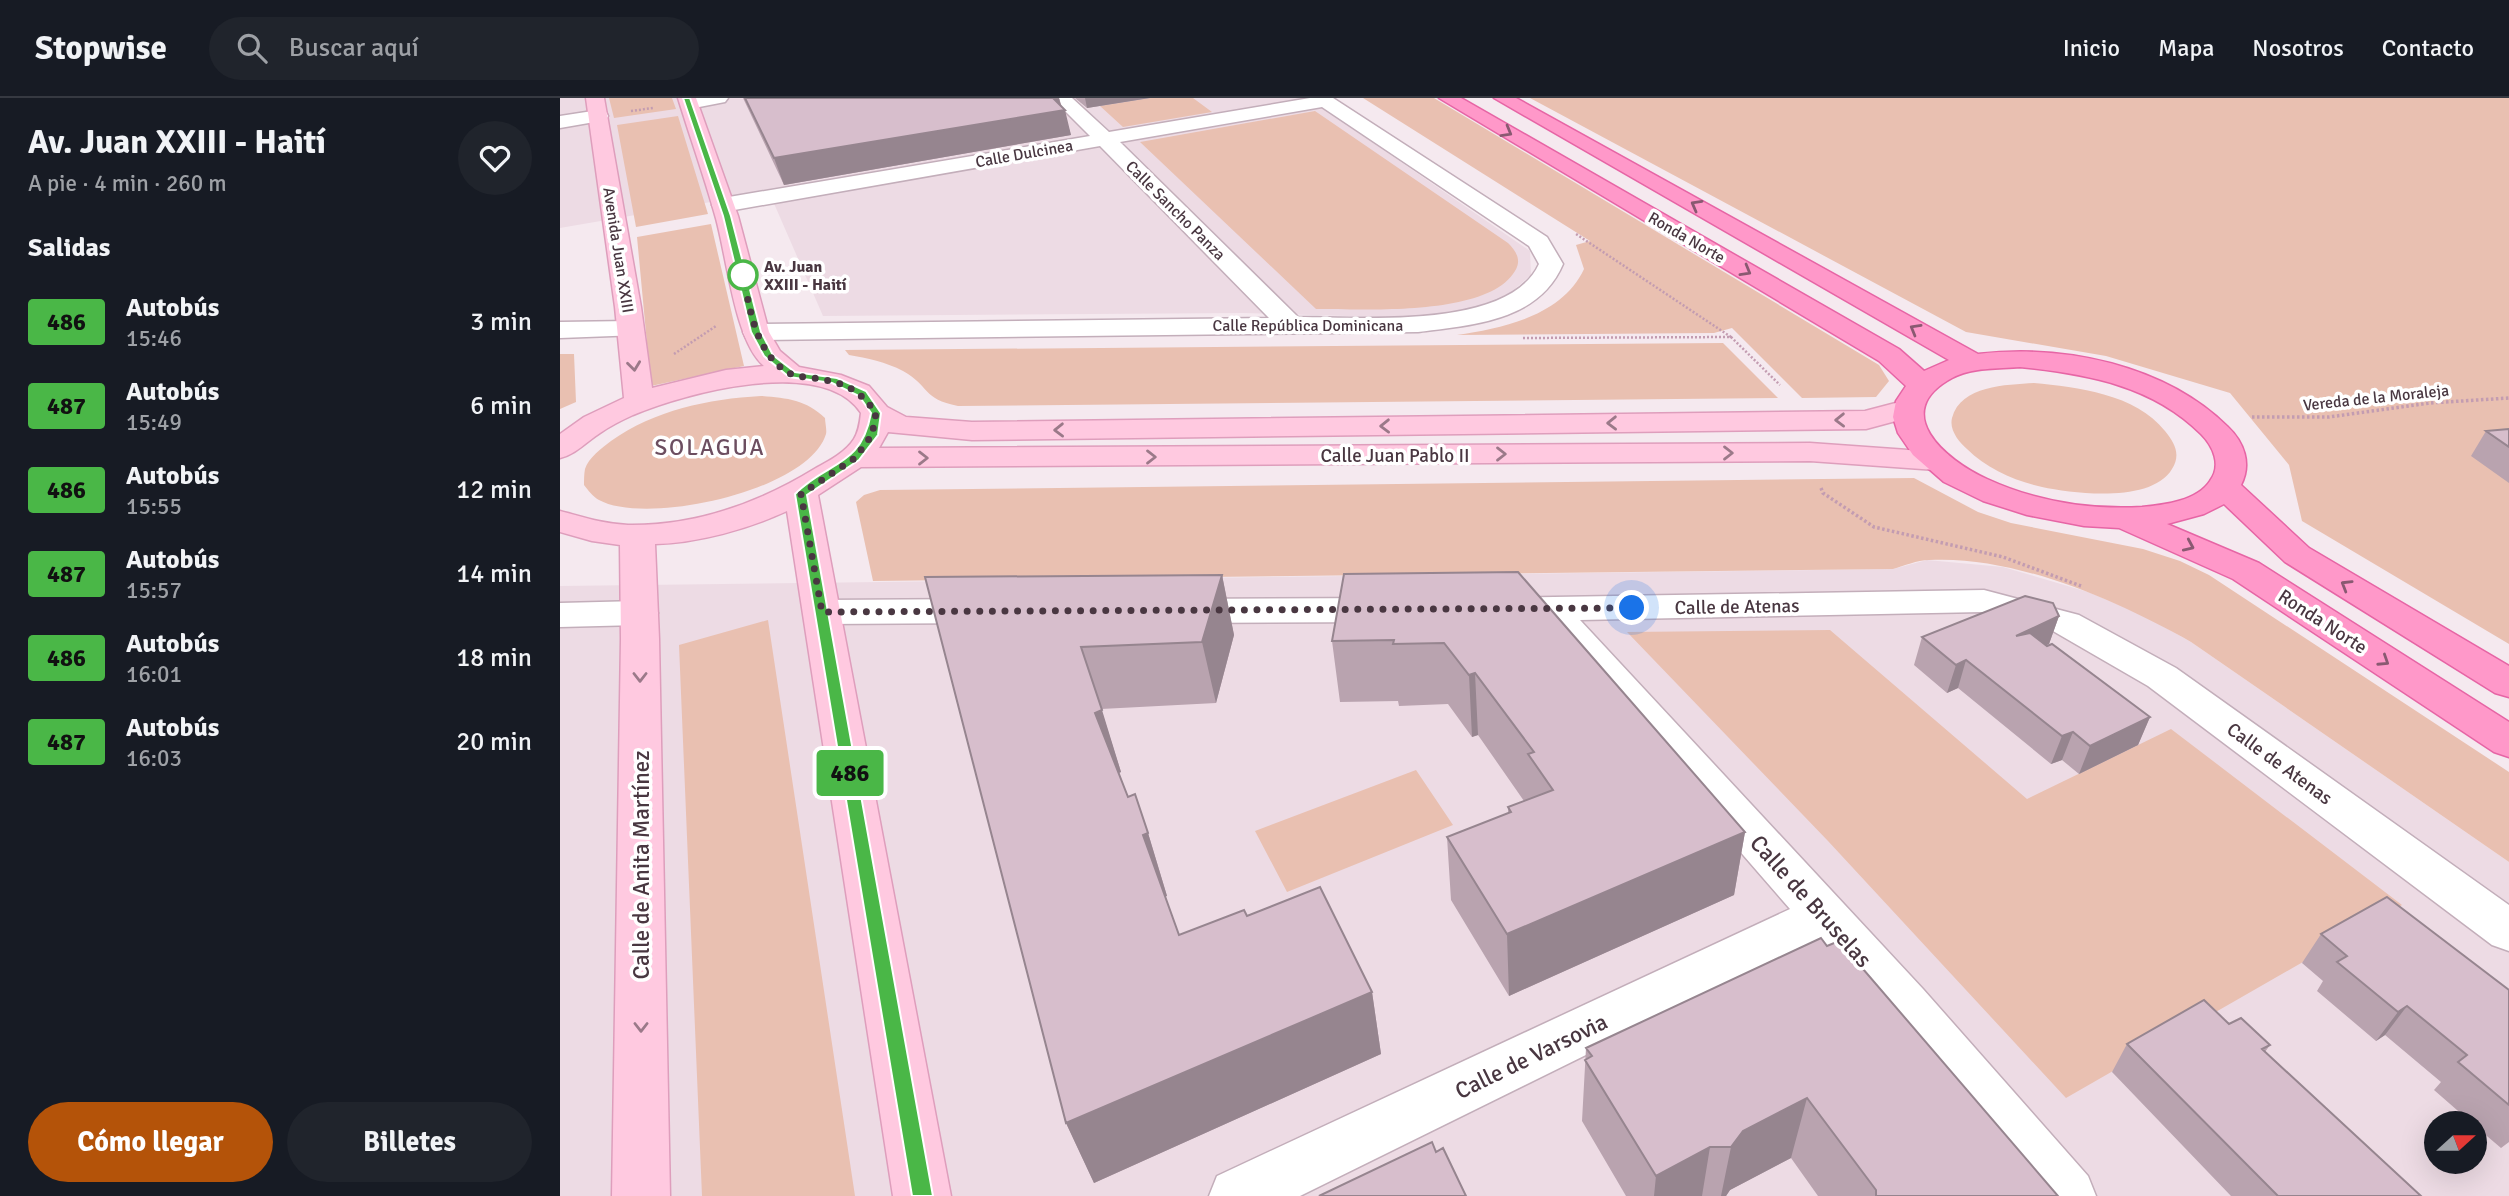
<!DOCTYPE html>
<html lang="es">
<meta charset="utf-8">
<style>
:root{--surface:#171b24;--page:#20242c;--text:#f1f3f6;--muted:#9ea1a6;--line:#363941;--accent:#b45309}
body{margin:0;font-family:Signika,sans-serif;background:var(--page);color:var(--text);height:100vh;display:flex;flex-direction:column;font-size:26px;white-space:nowrap}
*{box-sizing:border-box;margin:0}
p{font-size:23px;color:var(--muted)}
.icon{flex:none;width:38px;height:38px;fill:none;stroke:currentColor;stroke-width:2;stroke-linecap:round;stroke-linejoin:round}
.map{position:relative;flex:1;overflow:hidden}
.side{display:flex;flex-direction:column;background:var(--surface);width:560px}
.side>*{flex:none}
.badge{padding:0 14px;border-radius:5px;font-size:24px;line-height:46px}
.needle{width:46px;rotate:69deg}
.buttons{position:absolute;left:1864px;top:1013px;display:grid;gap:14px}
.buttons a{display:grid;place-items:center;width:63px;height:63px;border-radius:50%;background:var(--surface);box-shadow:0 7px 28px #0002;font-size:35px}
.you{position:absolute;width:35px;height:35px;margin:-18px;border:5px solid #fff;border-radius:50%;background:#1a73e8;box-shadow:0 0 0 10px #1a73e833}
.map>.badge{position:absolute;translate:-50% -50%;box-shadow:0 0 0 4px #fff}
h2{padding:0 28px;font-size:26px;line-height:63px}
.round{display:grid;place-items:center;flex:none;width:74px;height:74px;border-radius:37px;background:var(--page)}
.head{display:flex;align-items:center;justify-content:space-between;height:119px;padding:0 28px}
h1{font-size:33px;font-weight:700;line-height:52px}
.cta{display:flex;gap:14px;margin-top:auto;padding:14px 28px}
.cta a{flex:1;height:80px;border-radius:42px;background:var(--accent);color:#fff;font-size:28px;font-weight:700;line-height:80px;text-align:center}
.cta a+a{background:var(--page);color:var(--text)}
ul{padding:0;list-style:none}
li{display:flex;align-items:center;gap:21px;height:84px;padding:0 28px}
li div{flex:1}
li b{display:block;font-size:26px}
li em{font-style:normal}
li .badge{min-width:77px;font-weight:700;text-align:center}
header{display:flex;align-items:center;gap:42px;box-sizing:border-box;height:98px;padding:0 35px;background:var(--surface);border-bottom:2px solid var(--line)}
header strong{font-size:33px}
nav{display:flex;gap:38px;margin-inline-start:auto;font-size:24px}
.search{width:490px;height:63px;background:var(--page);display:flex;align-items:center;gap:18px;box-sizing:border-box;padding:0 24px;border-radius:38px;color:var(--muted);font-size:26px}
main{display:flex;flex:1;min-height:0}
.map>svg:first-child{display:block}
</style>
<header>
<strong>Stopwise</strong>
<div class="search"><svg class="icon" aria-label="search" viewBox="0 0 24 24"><circle cx="10" cy="10" r="6"/><path d="M15 15l6 6"/></svg>Buscar aquí</div>
<nav><a>Inicio</a><a>Mapa</a><a>Nosotros</a><a>Contacto</a></nav>
</header>
<main>
<section class="side">
<div class="head"><div><h1>Av. Juan XXIII - Haití</h1><p>A pie · 4 min · 260 m</p></div><a class="round"><svg class="icon" aria-label="heart" viewBox="0 0 24 24"><path d="M12 20l-8-8c-3-5 5-10 8-4 3-6 11-1 8 4z"/></svg></a></div>
<h2>Salidas</h2>
<ul>
<li><span class="badge" style="background:#4ab747;color:#111">486</span><div><b>Autobús</b><p>15:46</p></div><em>3 min</em></li>
<li><span class="badge" style="background:#4ab747;color:#111">487</span><div><b>Autobús</b><p>15:49</p></div><em>6 min</em></li>
<li><span class="badge" style="background:#4ab747;color:#111">486</span><div><b>Autobús</b><p>15:55</p></div><em>12 min</em></li>
<li><span class="badge" style="background:#4ab747;color:#111">487</span><div><b>Autobús</b><p>15:57</p></div><em>14 min</em></li>
<li><span class="badge" style="background:#4ab747;color:#111">486</span><div><b>Autobús</b><p>16:01</p></div><em>18 min</em></li>
<li><span class="badge" style="background:#4ab747;color:#111">487</span><div><b>Autobús</b><p>16:03</p></div><em>20 min</em></li>
</ul>
<div class="cta"><a>Cómo llegar</a><a>Billetes</a></div>
</section>
<div class="map">
<svg width="1949" height="1098" viewBox="0 0 1949 1098">
<rect width="100%" height="100%" fill="#f5e9ef"/>
<path fill="#eddbe4" fill-rule="evenodd" d="M0 0H748L970 153 971 177 950 195 911 211 854 220 683 215 263 218 209 94 0 130Z
M1367 462 1443 469 1528 494 1581 516 1631 544 1949 764V1098H0V488L1333 471ZM1876 1026H1914V1064H1876Z"/>
<path fill="#e9c0b1" d="M49 0H112L116 11 54 20Z
M590 0H633L652 14 563 29 540 8Z
M803 0H874L1319 267 1329 283 1316 299 1242 300 1172 230 1154 235 897 237C943 230 1002 218 1024 171L1016 147 1030 143Z
M970 0H1949V546L1742 423 1729 367 1670 295 1546 258 1406 234Z
M755 13 948 145C956 153 962 162 955 173 928 219 803 211 756 211L580 44Z
M118 18 148 116 76 129 57 27Z
M151 126 184 268 91 288 77 139Z
M1163 245 1218 300 398 308C362 301 370 288 343 273 326 264 307 260 289 257L285 252Z
M0 256H14L16 304 0 311Z
M1474 285C1517 289 1576 296 1605 333 1615 345 1621 357 1612 371 1592 405 1515 396 1482 389 1455 383 1427 371 1407 351 1399 344 1389 332 1392 320 1401 287 1446 287 1474 285Z
M201 298C227 300 246 302 265 320 265 324 267 332 266 336 249 393 86 428 39 402 33 399 28 392 24 387 24 382 24 376 25 371 28 360 42 350 51 343 95 312 148 301 201 298Z
M1354 380 1418 414 1451 425 1583 451 1620 463 1649 477 1949 674V764L1631 544C1558 503 1455 457 1369 462 1357 462 1344 468 1333 471L313 483 296 404 304 397 320 392Z
M208 522 295 1098H142L119 547Z
M1270 532 1467 701 1611 631 1842 807 1506 1000 1268 743 1067 534Z
M856 672 893 727 727 794 695 733Z"/>
<g fill="none" stroke-linecap="round" stroke-linejoin="round">
<g stroke="#c3aeba" stroke-width="3">
<path id="street" d="M127 0H168L165 4 129 11 120 5Z
M492 0H512L549 34 750 0H773L987 139 1003 166C979 223 913 227 858 234L196 242 186 240 183 234 186 228 196 226 709 220 540 48 163 114 155 112 152 107 155 102 163 100 530 38ZM762 9 969 148 979 166C949 232 801 219 738 219L560 44Z
M39 12 46 14 48 18 46 22 0 30V18Z
M70 223 79 225 83 231 79 237 0 240V224Z
M1424 492 1519 517 1616 570 1949 807V853L1932 847 1588 588 1493 533 1423 514 1020 522 1363 891 1528 1078 1536 1098H1470L1327 923 1257 843 740 1098H649L657 1078 1230 811 980 523 938 524 925 520 919 512 925 504 938 500Z
M829 500 842 504 848 512 842 520 829 524 616 525 603 521 597 513 603 505 616 501Z
M427 501 440 505 446 513 440 521 427 525 263 526 250 522 244 514 250 506 263 502Z
M79 503 92 507 98 515 92 523 79 527 0 529V505Z"/>
</g>
<g stroke="#de9ebc" stroke-width="3">
<path id="secondary" d="M26 0H44L81 209 92 290 166 272 204 268C174 243 167 157 155 117 144 78 130 39 118 0H136L178 118 209 234 220 253 239 269 281 277 309 288 327 309 346 319 412 324 1305 313 1347 302 1358 305 1362 311 1358 317 1306 331 412 342 328 334 319 350 1250 345 1376 354 1387 356 1392 363 1387 370 1376 372 1250 363 301 369 258 397 391 1098H333L227 413C188 431 138 445 95 446L99 541 110 1098H52L61 541 60 447 32 443 0 434V413C23 419 44 426 68 427 136 428 199 405 256 370 269 363 286 354 294 341 299 333 300 324 301 315 263 257 125 295 73 317 62 322 50 328 40 335 26 344 16 356 0 360V336L24 319 64 300 55 209Z"/>
</g>
<g stroke="#e665a5" stroke-width="3">
<path id="primary" d="M879 0H901L1339 251 1364 273 1389 262 934 0H956L1418 256C1504 246 1605 267 1668 329 1684 344 1692 366 1681 387L1749 450 1949 568V599L1935 595 1725 464 1664 406 1644 416 1607 426 1699 465 1949 624V659L1934 654 1673 481 1559 430 1524 428 1467 417 1423 403 1384 384 1353 357 1338 335 1333 319 1336 303 1346 288 1319 263ZM1460 269C1526 276 1592 287 1641 336 1653 348 1662 367 1650 383 1637 403 1604 407 1582 409 1529 412 1475 403 1427 381 1385 362 1329 314 1392 280 1412 269 1438 271 1460 269Z"/>
</g>
<path stroke="#c39cb1" stroke-width="2.5" stroke-dasharray="2 2" stroke-linecap="butt" d="M71 13 93 10
M1171 239 1220 287
M963 240 1171 239 1016 136
M114 256 156 228"/>
<path stroke="#c39cb1" stroke-width="3.5" stroke-dasharray="2.5 2.5" stroke-linecap="butt" d="M1692 319H1769L1870 305 1949 300
M1261 390 1263 395 1314 429 1443 459 1521 488"/>
<use href="#street" fill="#fff" fill-rule="evenodd"/>
<use href="#secondary" fill="#ffc9e0" fill-rule="evenodd"/>
<use href="#primary" fill="#ff98c9" fill-rule="evenodd"/>
</g>
<path fill="#b9a3af" d="M183 0H499L511 37 224 87Z
M515 0H590L527 10Z
M1949 331V385L1911 358 1926 333Z
M784 476 1185 734 1174 797 949 898 891 802 887 739 948 715V709L964 703 918 637 912 639 888 606 839 608 838 603 780 604 772 543Z
M662 477 674 537 656 605 541 611 561 674 559 675 568 699 588 735 607 798H605L619 837 687 818 812 894 821 956 534 1085 506 1025 365 479Z
M1499 518 1489 546 1486 547 1590 619 1578 647 1519 676 1502 662 1491 666 1398 590 1387 595 1354 567 1362 539Z
M1761 836 1949 892V1044L1941 1050 1914 1027V1026H1913L1874 992 1881 984 1825 937 1816 943 1757 893 1763 883 1742 865Z
M1267 848 1498 1098H1258L1231 1060 1170 1092 1166 1098H1066L1022 1023 1026 950Z
M1567 946 1710 947 1705 954 1861 1098H1671L1552 974Z"/>
<path fill="#96858f" d="M487 0H499L502 12H505L511 37 224 87 214 60Z
M525 0H590L527 10Z
M662 477 674 537 656 605 642 544Z
M1499 518 1489 546 1447 566 1456 538Z
M1406 562 1398 590 1387 595 1396 567Z
M915 575 918 637 912 639 909 577Z
M542 612 561 674 554 677 535 615Z
M1590 619 1578 647 1519 676 1530 648Z
M1513 634 1502 662 1491 666 1502 638Z
M1185 734 1174 797 949 898 947 836Z
M588 735 607 798 602 800 583 737Z
M812 894 821 956 534 1085 506 1025Z
M1847 908 1825 937 1816 943 1838 914Z
M1247 1000 1231 1060 1170 1092 1166 1098H1161L1171 1049 1183 1033Z
M1150 1049 1142 1098H1094L1096 1078Z"/>
<path fill="#d7becc" stroke="#96858f" stroke-width="2" d="M185 0H493L505 12 214 60Z
M1949 331V349L1926 333Z
M958 474 1185 734 947 836 887 739 951 714 948 709 993 692 968 656 974 654 915 575 909 577 884 545 833 546 834 542 772 543 784 476Z
M662 477 642 544 521 549 542 612 535 615 568 699 575 696 588 735 583 737 619 837 684 812 687 818 760 789 812 894 506 1025 365 479Z
M1465 498 1493 505 1499 518 1456 538 1470 535 1487 548 1492 546 1590 619 1530 648 1513 634 1502 638 1406 562 1396 567 1362 539Z
M1827 799 1949 892V1007L1898 964 1907 957 1847 908 1838 914 1777 864 1787 858 1761 836Z
M1261 840 1267 848 1279 843 1498 1098H1316V1092L1247 1000 1183 1033 1171 1049H1150L1096 1078 1025 962 1032 958 1026 950Z
M1644 902 1669 926 1681 920 1710 947 1702 951 1861 1098H1718L1567 946Z
M872 1044 876 1054 883 1050 906 1098H759Z"/>
<defs><path id="oneway-chevron" d="M-2-3.5L2.5 0L-2 3.5" fill="none" stroke-width="1.6" stroke-linecap="round" stroke-linejoin="round" transform="scale(1.75)"/></defs>
<g stroke="#895971">
<use href="#oneway-chevron" transform="translate(947 34) rotate(30)"/>
<use href="#oneway-chevron" transform="translate(1136 107) rotate(-151)"/>
<use href="#oneway-chevron" transform="translate(1186 173) rotate(30)"/>
<use href="#oneway-chevron" transform="translate(1355 231) rotate(-150)"/>
<use href="#oneway-chevron" transform="translate(1629 448) rotate(24)"/>
<use href="#oneway-chevron" transform="translate(1786 487) rotate(-149)"/>
<use href="#oneway-chevron" transform="translate(1824 563) rotate(33)"/>
</g>
<g stroke="#9b7989">
<use href="#oneway-chevron" transform="translate(74 268) rotate(83)"/>
<use href="#oneway-chevron" transform="translate(1280 322) rotate(179)"/>
<use href="#oneway-chevron" transform="translate(1052 325) rotate(179)"/>
<use href="#oneway-chevron" transform="translate(825 328) rotate(179)"/>
<use href="#oneway-chevron" transform="translate(499 332) rotate(179)"/>
<use href="#oneway-chevron" transform="translate(1168 355)"/>
<use href="#oneway-chevron" transform="translate(941 356)"/>
<use href="#oneway-chevron" transform="translate(591 359)"/>
<use href="#oneway-chevron" transform="translate(363 360)"/>
<use href="#oneway-chevron" transform="translate(80 579) rotate(90)"/>
<use href="#oneway-chevron" transform="translate(81 929) rotate(90)"/>
</g>
<path fill="#4ab747" stroke="#fff" stroke-width="2" d="M123 0H130L171 118 201 234 213 257 235 274 277 280 306 293 321 315 318 337 299 362 247 397 373 1098H352L235 396C267 363 301 370 311 315L299 298 272 285 229 279 204 258 191 234 163 118Z"/>
<g fill="none" stroke-linecap="round" stroke-linejoin="round">
<path stroke="#493741" stroke-width="7" stroke-dasharray="0 12.6" d="M183 177C190 212 196 258 231 276 237 279 246 279 253 280 283 284 298 290 316 315L312 337 295 360 241 396 262 514 1072 510"/>
</g>
<circle fill="#fff" stroke="#4ab747" stroke-width="3.5" cx="183" cy="177" r="14"/>
<g text-anchor="middle" stroke-width="7" stroke-linejoin="round" paint-order="stroke">
<g font-size="16" fill="#493741" stroke="#fff">
<text transform="translate(464 55) rotate(-10)" y="6">Calle Dulcinea</text>
<text transform="translate(616 112) rotate(45)" y="6">Calle Sancho Panza</text>
<text transform="translate(1127 139) rotate(30)" y="6">Ronda Norte</text>
<text transform="translate(59 152) rotate(81)" y="6">Avenida Juan XXIII</text>
<text x="748" y="233">Calle República Dominicana</text>
<text transform="translate(1816 299) rotate(-6)" y="6">Vereda de la Moraleja</text>
</g>
<g font-size="16" font-weight="bold" fill="#493741" stroke="#fff" text-anchor="start">
<text x="204" y="174">Av. Juan<tspan x="204" dy="18">XXIII - Haití</tspan></text>
</g>
<g font-size="19" fill="#493741" stroke="#fff">
<text x="835" y="364">Calle Juan Pablo II</text>
<text transform="translate(1177 508) rotate(-1)" y="7">Calle de Atenas</text>
<text transform="translate(1763 523) rotate(33)" y="7">Ronda Norte</text>
<text transform="translate(1720 665) rotate(36)" y="7">Calle de Atenas</text>
</g>
<g font-size="23" letter-spacing="2" fill="#6c4e60" stroke="#fff">
<text x="150" y="357">SOLAGUA</text>
</g>
<g font-size="23" fill="#493741" stroke="#fff">
<text transform="translate(81 767) rotate(-90)" y="8">Calle de Anita Martínez</text>
<text transform="translate(1251 803) rotate(48)" y="8">Calle de Bruselas</text>
<text transform="translate(971 958) rotate(-26)" y="8">Calle de Varsovia</text>
</g>
</g>
</svg>
<div class="buttons">
<a><svg class="needle" viewBox="-14 -14 28 28"><path d="M0-13l5 13h-10z" fill="#e53935"/><path d="M0 13l5-13h-10z" fill="#9ea1a6"/></svg></a>
</div>
<div class="you" style="left:1072px;top:510px"></div>
<b class="badge" style="left:290px;top:675px;background:#4ab747;color:#111">486</b>
</div>
</main>
